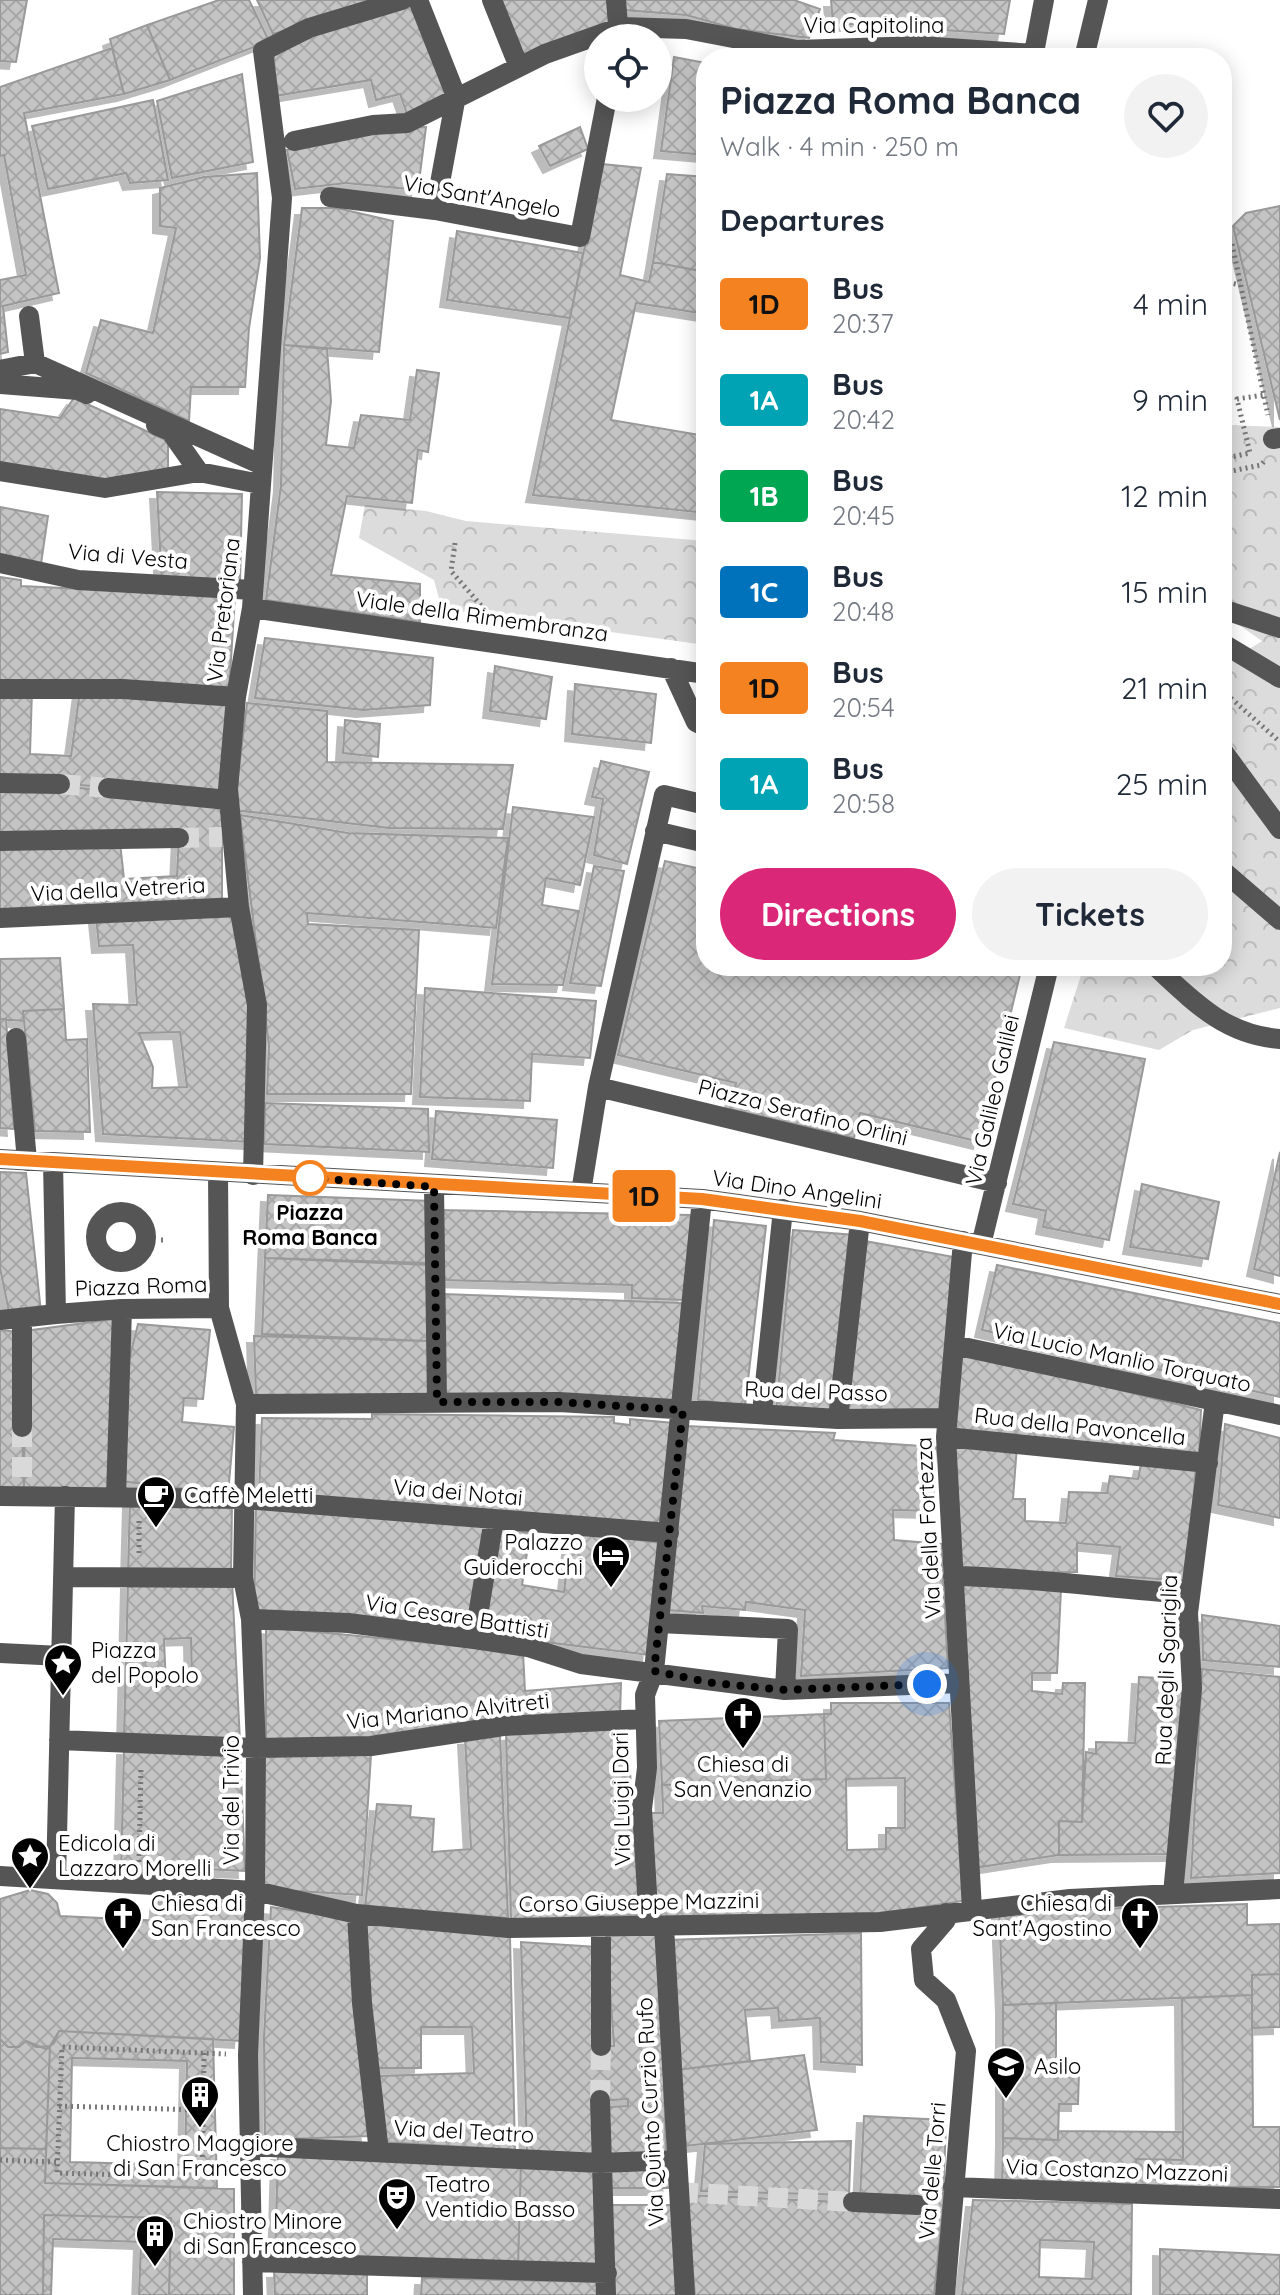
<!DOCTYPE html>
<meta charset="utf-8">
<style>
:root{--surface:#fff;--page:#f2f2f3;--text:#1f2937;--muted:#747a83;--accent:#db2777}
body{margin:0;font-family:Quicksand,sans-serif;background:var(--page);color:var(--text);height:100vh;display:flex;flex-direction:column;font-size:30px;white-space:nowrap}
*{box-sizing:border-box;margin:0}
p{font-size:26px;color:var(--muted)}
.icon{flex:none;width:44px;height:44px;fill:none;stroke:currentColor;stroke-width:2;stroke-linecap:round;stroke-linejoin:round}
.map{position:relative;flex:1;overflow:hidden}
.panel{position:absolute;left:696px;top:48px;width:536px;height:928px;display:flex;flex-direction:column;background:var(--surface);border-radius:32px;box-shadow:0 4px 20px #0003}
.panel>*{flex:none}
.badge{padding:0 16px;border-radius:6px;font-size:28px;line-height:52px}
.fabs{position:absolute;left:584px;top:24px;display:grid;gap:16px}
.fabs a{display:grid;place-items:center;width:88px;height:88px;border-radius:50%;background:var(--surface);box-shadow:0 4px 20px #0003;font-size:40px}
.you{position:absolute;width:40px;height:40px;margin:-20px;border:6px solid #fff;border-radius:50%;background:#1a73e8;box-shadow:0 0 0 12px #1a73e833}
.map>.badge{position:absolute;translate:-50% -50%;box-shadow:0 0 0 4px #fff}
h2{padding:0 24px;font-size:30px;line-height:72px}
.round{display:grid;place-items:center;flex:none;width:84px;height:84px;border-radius:42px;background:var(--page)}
.summary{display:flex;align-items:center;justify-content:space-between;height:136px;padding:0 24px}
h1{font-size:38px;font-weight:700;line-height:60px}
.primary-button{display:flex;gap:16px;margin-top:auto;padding:16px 24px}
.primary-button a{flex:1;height:92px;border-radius:48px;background:var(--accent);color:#fff;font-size:32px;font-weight:700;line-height:92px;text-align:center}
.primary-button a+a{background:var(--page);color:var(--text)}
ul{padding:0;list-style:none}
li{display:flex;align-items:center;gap:24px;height:96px;padding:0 24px}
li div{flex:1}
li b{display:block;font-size:30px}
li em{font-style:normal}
li .badge{min-width:88px;font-weight:700;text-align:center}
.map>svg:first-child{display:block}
</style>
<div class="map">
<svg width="1280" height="2295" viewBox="0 0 1280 2295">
<defs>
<pattern id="forest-crowns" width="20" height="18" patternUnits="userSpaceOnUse" patternTransform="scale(2)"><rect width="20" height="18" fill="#dcdcdc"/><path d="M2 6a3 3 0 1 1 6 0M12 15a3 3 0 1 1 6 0" fill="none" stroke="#bbb"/></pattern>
<pattern id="building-cross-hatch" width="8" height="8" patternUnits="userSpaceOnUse" patternTransform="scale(2)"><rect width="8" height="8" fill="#c4c4c4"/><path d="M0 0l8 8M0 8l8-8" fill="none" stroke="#a7a7a7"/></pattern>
<filter id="shadow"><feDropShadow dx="-7" dy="7" stdDeviation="0" flood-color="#0004"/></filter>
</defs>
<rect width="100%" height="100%" fill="#fff"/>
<path fill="url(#forest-crowns)" d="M1228 425 1280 427V1008L1193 1030 1159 1050 1064 1028 1084 966H1222V666L1262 641 1222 613V428Z
M365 505 426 511 466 521 706 541V645L442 609 434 580 359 538Z"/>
<path fill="url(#building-cross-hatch)" stroke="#999" stroke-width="2" fill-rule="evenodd" filter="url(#shadow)" d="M0 0H27L16 62 0 61Z
M219 0H249L269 41 170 80 147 25Z
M257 0H392L273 34Z
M496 0H607L612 24 518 59Z
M623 0H794L820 9 809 38 736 29 686 15 624 10Z
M831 0H1010L1004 34 833 23Z
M415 4 451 94 407 114 400 94 376 100 371 80 275 96 274 50 311 30Z
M147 25 170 80 124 94 110 39Z
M112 48 124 94 24 113 59 293 3 306 8 352 0 354V280L26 275 4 155 0 156V87Z
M674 57 706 63V155L661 151Z
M242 74 253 162 172 178 157 101Z
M153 100 168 180 130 183 126 173 48 189 32 126Z
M426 127 418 190 346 183 295 189 287 150 367 129Z
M580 127 588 149 550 166 539 146Z
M602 164 641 168 620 275 649 282 653 262 706 272V314L636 303 611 420 706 436V513L533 495Z
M257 173 260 258 249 328 245 387H191L189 421 86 373 101 320 153 333 176 228 160 226V188L204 177Z
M667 174 706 177V272L653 262Z
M1280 206V420L1233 226 1246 213Z
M302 208H337L393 221 379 352 284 345Z
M457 231 583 253 570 318 447 300Z
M284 345 327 349 331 401 326 445 354 448 361 415 410 420 417 370 439 373 428 452 418 450 412 503 347 496 331 575 420 584V622L266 600 281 485Z
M74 398 168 441V470L105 481 0 463V409L60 418Z
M157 492 242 494 240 583 162 584Z
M0 507 48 516 41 564 0 559Z
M0 577 21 580V586L235 596 229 692 0 685Z
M265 638 433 658 430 705 363 710 255 698Z
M495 666 552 677 546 719 490 711Z
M575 684 656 694 651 743 572 734Z
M32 690 30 754 71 756 80 690 235 698 223 796 0 779V691Z
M247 703 327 711V762L513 765 503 829 389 828 234 810Z
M345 720 380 724 378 757 343 753Z
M601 761 649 772 627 864 594 855 603 799 592 797Z
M60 786 222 802V905L0 913V846L120 842 124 879 177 876 179 834 0 837V788Z
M513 807 594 817 580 885 546 878 542 905 579 911 563 985 492 984Z
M240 815 348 833 508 838 496 928 307 913 308 924 419 930 411 1094H267L269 1046Z
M665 861 706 870V966H1022L980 1142 860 1113 854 1138 730 1109 736 1083 618 1055Z
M594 866 624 871 601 986 570 983Z
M237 913 254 1007 250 1142 103 1134 93 1004 137 1005 133 945 99 946 96 917ZM180 1032 187 1087 152 1088 153 1067 139 1033Z
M60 958 64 1009 23 1011 24 1021 0 1019V959Z
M425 988 596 1001 590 1058 532 1054 530 1101 420 1097Z
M64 1009 66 1040 87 1039 90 1132 35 1131 23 1011Z
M0 1019H6L14 1129 0 1128Z
M1054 1042 1145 1059 1109 1240 1043 1227 1046 1211 1013 1204Z
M265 1103 428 1109 429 1152 264 1144Z
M436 1111 557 1120 553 1168 432 1159Z
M1280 1152V1276L1254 1269Z
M0 1172 26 1173 41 1312H9L0 1268Z
M1142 1184 1219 1202 1208 1259 1130 1247Z
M268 1195 432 1201 429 1263 265 1258Z
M438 1210 691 1215 684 1300 632 1298V1285L440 1280Z
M714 1220 766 1226 745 1406 698 1400Z
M793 1230 855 1235 834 1416 776 1412Z
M865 1241 954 1257 943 1415 845 1413Z
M265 1258 430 1265 427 1341 262 1334Z
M997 1265 1280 1323V1397L982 1330Z
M443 1294 682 1303 678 1402 439 1394Z
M115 1319 110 1491 24 1490 25 1331Z
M138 1324 210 1330 203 1399 184 1398 182 1422 234 1427 228 1494 120 1481 127 1368Z
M0 1330 19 1332 24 1490 0 1487Z
M254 1336 427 1341 431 1396 256 1395Z
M963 1351 1201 1410 1199 1455 952 1435Z
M372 1414 614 1417V1423L630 1425V1419L674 1423 668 1511 653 1525 259 1497 262 1418 372 1419Z
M1225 1424 1280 1438V1518L1218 1505Z
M686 1426 835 1433 833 1440 936 1447 933 1511 893 1510 894 1540 941 1544 948 1668 801 1676 805 1610 746 1602 745 1610 702 1606 703 1613 668 1610Z
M955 1441 1017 1445 1013 1499H1025V1521L1066 1523 1069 1492 1107 1493 1110 1476 1138 1479 1141 1464 1196 1465 1187 1581 1116 1576 1120 1547 1077 1543V1572L958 1573Z
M130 1500 232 1503 231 1574 128 1573Z
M256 1505 490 1523 473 1631 254 1610Z
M497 1528 530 1533 522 1585 564 1592 571 1531 661 1543 649 1655 479 1634Z
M960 1579 1061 1589 1057 1673H1032V1691L1062 1694 1063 1683H1085L1082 1822 1059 1821V1855L974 1868Z
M232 1581 240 1742 124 1737 128 1582ZM191 1638 192 1686H166L164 1639Z
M1202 1615 1280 1626V1667L1203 1660Z
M266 1627 523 1652 525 1691 621 1683 620 1715 368 1741 266 1739Z
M1202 1669 1280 1677V1873L1191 1878Z
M1139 1677 1160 1678 1161 1685 1186 1686 1173 1854 1059 1855V1821L1082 1822 1086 1752 1096 1754V1742L1135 1743Z
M831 1703H949L963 1901 876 1914 656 1918 647 1813H663L662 1785 826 1779 824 1714H831ZM905 1778V1828H886V1849L847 1850 846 1779Z
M824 1714 826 1779 662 1785 659 1721Z
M626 1729 643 1915 511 1920 506 1734Z
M500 1736 508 1918 365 1906 377 1804 411 1806 410 1817 434 1819 432 1852 471 1849 465 1738Z
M124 1748 240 1751 245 1871 158 1867 157 1873H121Z
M263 1754 371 1755 362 1895 262 1889Z
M30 1890 48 1894 57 1903 60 1916 247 1925 241 2041 59 2031 54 2043 46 2049 26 2041 19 2047H8L0 2039V1899Z
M158 1893 248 1897 247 1925 156 1920Z
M1247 1904V1925L1280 1924V1974L1252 1975V1995L1003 2005 999 1912Z
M271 1907 353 1919 368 2136 265 2140 264 2037Z
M360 1922 510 1937 515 2150 382 2142 379 2076 474 2073 472 2027H421V2068H377Z
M660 1932 666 2156 608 2158 607 2107 628 2106V2099L597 2101 598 2157 527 2152 521 1942 597 1947V2046H614L606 1933Z
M861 1933 862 2065 821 2062 820 2018 779 2021 778 2008 745 2010 750 2061 676 2070 668 1940Z
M1280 1974V2027L1252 2028V1975Z
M1252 1995 1253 2127H1280V2187H1136V2159L1183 2160 1182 1998Z
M1056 2003V2072L1079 2073 1078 2104H1059L1058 2140 1003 2138V2005Z
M59 2031 213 2039 217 2188 45 2183 50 2046ZM72 2058 187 2061 185 2165 70 2162Z
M0 2039 8 2047H19L26 2041 36 2047 50 2046 46 2149 0 2148Z
M804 2055 817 2130 686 2146 676 2070Z
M864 2116 946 2120 943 2208 934 2295H695L686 2195 866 2203 860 2198Z
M1058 2131 1183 2132V2160L1136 2159V2187L1002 2184 1003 2138 1058 2140Z
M851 2141 849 2195 701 2191 705 2144Z
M0 2148 46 2149 45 2183 234 2189V2295H169L171 2218 44 2215 43 2295H0Z
M278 2153 521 2161 518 2266 275 2257Z
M521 2161 594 2166 601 2266H518Z
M667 2164 670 2188H608V2165Z
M973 2200 1132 2204 1131 2295H962ZM1040 2240 1094 2242 1092 2279 1039 2277Z
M611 2205H672L677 2295H611Z
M44 2215 171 2218 169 2295H139L141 2242 53 2239 51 2295H43Z
M1160 2249 1280 2255V2295H1160Z
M367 2269V2295H275L274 2271Z
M422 2278 601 2282V2295H421Z"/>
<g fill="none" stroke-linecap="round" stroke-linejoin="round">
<path stroke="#d9d9d9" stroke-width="20" stroke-dasharray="20 10" stroke-linecap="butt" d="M60 784 108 788
M179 838 222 837
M22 1427V1489
M600 2100 601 2046
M678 2192 853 2202
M918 2205 943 2208"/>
<path stroke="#777" stroke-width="5" stroke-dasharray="2 4" stroke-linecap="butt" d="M1232 244 1268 415
M1222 281 1240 285
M1222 459 1250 453 1237 399 1264 395
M1222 473 1261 465 1266 459
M455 543 451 571 492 618
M1222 690 1280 742
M161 1240H166
M139 1553V1519
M139 1862 141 1768
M204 2053 202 2177 57 2173 62 2047 226 2054
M59 2106 203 2110
M0 2160 57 2162
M202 2164H229"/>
<path stroke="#555" stroke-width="20" d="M418 0 456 96 435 210
M492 0 519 67
M616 0 619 38
M1033 58 1044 0
M1084 58 1098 0
M294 141 373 125 407 123 545 54 621 27 686 29 797 50 919 46 1034 54
M330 197 435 210 580 237 607 98
M29 316 35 363 262 465
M0 370 35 363
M0 384 78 390 87 394
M156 425 170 431 199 472
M1273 439 1280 438
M0 471 105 488 199 472 260 484
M0 563 78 580 253 590
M252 608 706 674
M1222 619 1228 611 1280 628
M1222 643 1280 678
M671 668 696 722 706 727
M0 689H123L236 697
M1222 750 1280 829
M0 783 60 784
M108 788 228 800
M655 831 706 843
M0 841 179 838
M1222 870 1280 920
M0 918 239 907
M1155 966C1194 1002 1225 1035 1280 1039
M16 1038 27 1161
M598 1087 997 1183
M0 1159 702 1199 860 1221 1280 1304
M53 1162 56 1314 122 1309 219 1308
M218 1172 219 1308 246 1404 243 1578 251 1619 256 1748 255 1891 248 2055 253 2295
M253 1175 257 1005 239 907 228 789 236 697 252 608 282 198 263 51 309 28 402 0
M434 1187 437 1402
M581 1192 598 1087 664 795 706 805
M96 1237a25 25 0 1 1 50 0a25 25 0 1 1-50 0Z
M963 1241 946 1437 972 1910
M981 1245 1049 966
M0 1320 56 1314
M954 1345 1280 1415
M246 1404 559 1402 838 1419 947 1418
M762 1413 783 1209
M838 1419 860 1221
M22 1427V1318
M946 1437 1208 1463
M0 1496 244 1499 669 1533
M116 1496 122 1309
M953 1576C1032 1577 1111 1589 1190 1594
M63 1577 243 1578
M251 1619 348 1623 474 1639 528 1647 581 1664 785 1690 959 1683
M659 1623 788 1629 785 1690
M474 1639 494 1519
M0 1653 61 1656
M59 1740 256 1748 371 1746 503 1726 644 1719
M0 1876 255 1891 357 1914 509 1928 880 1922 1070 1899 1280 1889
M56 1880 65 1496
M1173 1894 1192 1688 1188 1613 1215 1401
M357 1914 362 2003 379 2152
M649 1926 642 1809 647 1768 645 1695 654 1671 702 1199
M664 1926 685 2295
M601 2046V1926
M600 2100 606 2295
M250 2146 600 2163 677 2160
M953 2187 1280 2199
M853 2202 918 2205
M252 2262 607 2273
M945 2295 966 2051 946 2000 924 1980 921 1949 946 1920V1913"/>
</g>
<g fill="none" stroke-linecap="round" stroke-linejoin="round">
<g stroke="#fff" stroke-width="18">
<path id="line" d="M0 1159 702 1199 860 1221 1280 1304"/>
</g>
<use href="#line" stroke="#f58220" stroke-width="12"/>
<path stroke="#000" stroke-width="8" stroke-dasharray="0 14.4" d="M310 1178 434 1187 437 1402H559L683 1410 654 1671 713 1683 785 1690 927 1684"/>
</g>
<defs>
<g id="cafe-pin" transform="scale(2)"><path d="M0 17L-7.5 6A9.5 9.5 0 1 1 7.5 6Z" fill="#000" stroke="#fff"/><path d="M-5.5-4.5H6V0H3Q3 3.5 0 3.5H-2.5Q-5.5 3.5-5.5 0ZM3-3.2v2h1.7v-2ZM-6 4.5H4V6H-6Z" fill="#fff"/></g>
<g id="hotel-pin" transform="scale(2)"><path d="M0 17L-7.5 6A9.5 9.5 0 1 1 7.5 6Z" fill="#000" stroke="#fff"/><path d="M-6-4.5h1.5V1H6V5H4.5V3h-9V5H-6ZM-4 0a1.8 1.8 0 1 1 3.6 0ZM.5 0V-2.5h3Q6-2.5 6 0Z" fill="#fff"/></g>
<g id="sight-pin" transform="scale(2)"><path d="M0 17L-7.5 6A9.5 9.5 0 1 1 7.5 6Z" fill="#000" stroke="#fff"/><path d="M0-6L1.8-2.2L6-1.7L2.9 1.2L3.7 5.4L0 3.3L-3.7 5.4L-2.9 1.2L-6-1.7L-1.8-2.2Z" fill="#fff"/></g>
<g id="church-pin" transform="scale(2)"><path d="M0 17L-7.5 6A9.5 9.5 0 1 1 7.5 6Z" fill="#000" stroke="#fff"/><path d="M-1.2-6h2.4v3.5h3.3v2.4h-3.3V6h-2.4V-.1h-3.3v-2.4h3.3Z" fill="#fff"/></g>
<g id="school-pin" transform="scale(2)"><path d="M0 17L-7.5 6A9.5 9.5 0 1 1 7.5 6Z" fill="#000" stroke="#fff"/><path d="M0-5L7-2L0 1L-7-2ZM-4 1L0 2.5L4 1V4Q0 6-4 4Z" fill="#fff"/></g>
<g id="building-pin" transform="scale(2)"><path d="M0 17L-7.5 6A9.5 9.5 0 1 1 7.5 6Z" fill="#000" stroke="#fff"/><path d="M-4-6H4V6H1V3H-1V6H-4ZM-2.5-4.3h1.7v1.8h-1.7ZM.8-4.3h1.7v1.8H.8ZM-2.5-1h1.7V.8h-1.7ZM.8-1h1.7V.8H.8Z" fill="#fff"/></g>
<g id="theatre-pin" transform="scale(2)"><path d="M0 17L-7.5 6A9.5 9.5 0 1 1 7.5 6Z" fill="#000" stroke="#fff"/><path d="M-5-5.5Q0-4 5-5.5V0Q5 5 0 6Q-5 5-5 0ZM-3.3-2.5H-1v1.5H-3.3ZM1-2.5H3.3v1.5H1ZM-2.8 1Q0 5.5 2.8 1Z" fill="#fff"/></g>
</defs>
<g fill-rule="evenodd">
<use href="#cafe-pin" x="156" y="1495"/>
<use href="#hotel-pin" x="611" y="1555"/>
<use href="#sight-pin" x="63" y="1663"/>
<use href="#church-pin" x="743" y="1716"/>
<use href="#sight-pin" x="30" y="1856"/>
<use href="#church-pin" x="123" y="1916"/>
<use href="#church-pin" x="1140" y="1916"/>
<use href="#school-pin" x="1006" y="2066"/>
<use href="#building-pin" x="200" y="2095"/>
<use href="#theatre-pin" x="397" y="2197"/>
<use href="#building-pin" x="155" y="2234"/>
</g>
<circle fill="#fff" stroke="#f58220" stroke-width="4" cx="310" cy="1178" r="16"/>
<g text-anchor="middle" stroke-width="8" stroke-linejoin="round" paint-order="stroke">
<g font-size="22" fill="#000" stroke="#fff">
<text x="874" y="33">Via Capitolina</text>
<text transform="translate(482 196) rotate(10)" y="8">Via Sant'Angelo</text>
<text transform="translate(128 556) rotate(5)" y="8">Via di Vesta</text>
<text transform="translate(223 610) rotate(-83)" y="8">Via Pretoriana</text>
<text transform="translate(482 616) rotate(8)" y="8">Viale della Rimembranza</text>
<text transform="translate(118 889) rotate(-3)" y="8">Via della Vetreria</text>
<text transform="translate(992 1100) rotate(-77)" y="8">Via Galileo Galilei</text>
<text transform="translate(803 1112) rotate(14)" y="8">Piazza Serafino Orlini</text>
<text transform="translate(797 1189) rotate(8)" y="8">Via Dino Angelini</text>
<text transform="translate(141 1286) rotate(-2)" y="8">Piazza Roma</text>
<text transform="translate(1122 1357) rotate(12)" y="8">Via Lucio Manlio Torquato</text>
<text transform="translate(816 1391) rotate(2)" y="8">Rua del Passo</text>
<text transform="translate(1080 1426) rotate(6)" y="8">Rua della Pavoncella</text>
<text transform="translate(458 1492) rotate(5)" y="8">Via dei Notai</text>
<text transform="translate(928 1528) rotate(-93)" y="8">Via della Fortezza</text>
<text transform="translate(457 1616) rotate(9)" y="8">Via Cesare Battisti</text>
<text transform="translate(1166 1670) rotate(-88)" y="8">Rua degli Sgariglia</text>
<text transform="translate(448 1711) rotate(-6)" y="8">Via Mariano Alvitreti</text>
<text transform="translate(621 1799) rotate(-91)" y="8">Via Luigi Dari</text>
<text transform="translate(231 1800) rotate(-90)" y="8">Via del Trivio</text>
<text transform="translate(639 1902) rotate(-1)" y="8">Corso Giuseppe Mazzini</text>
<text transform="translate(650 2112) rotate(-93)" y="8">Via Quinto Curzio Rufo</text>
<text transform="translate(464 2131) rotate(3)" y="8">Via del Teatro</text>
<text transform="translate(1117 2170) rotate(2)" y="8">Via Costanzo Mazzoni</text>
<text transform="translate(932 2171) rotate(-85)" y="8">Via delle Torri</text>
</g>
<g font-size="22" font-weight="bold" fill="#000" stroke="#fff">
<text x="310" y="1220">Piazza<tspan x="310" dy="25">Roma Banca</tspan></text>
</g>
<g font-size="22" fill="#000" stroke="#fff" text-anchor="start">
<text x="184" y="1503">Caffè Meletti</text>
<text x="583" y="1550" text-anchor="end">Palazzo<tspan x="583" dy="25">Guiderocchi</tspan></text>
<text x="91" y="1658">Piazza<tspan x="91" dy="25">del Popolo</tspan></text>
<text x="743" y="1772" text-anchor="middle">Chiesa di<tspan x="743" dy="25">San Venanzio</tspan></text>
<text x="58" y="1851">Edicola di<tspan x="58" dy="25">Lazzaro Morelli</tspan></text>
<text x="151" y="1911">Chiesa di<tspan x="151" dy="25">San Francesco</tspan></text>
<text x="1112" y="1911" text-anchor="end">Chiesa di<tspan x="1112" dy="25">Sant'Agostino</tspan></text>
<text x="1034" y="2074">Asilo</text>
<text x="200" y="2151" text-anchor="middle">Chiostro Maggiore<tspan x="200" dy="25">di San Francesco</tspan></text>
<text x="425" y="2192">Teatro<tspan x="425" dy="25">Ventidio Basso</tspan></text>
<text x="183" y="2229">Chiostro Minore<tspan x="183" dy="25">di San Francesco</tspan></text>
</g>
</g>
</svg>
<div class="fabs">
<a><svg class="icon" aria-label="locate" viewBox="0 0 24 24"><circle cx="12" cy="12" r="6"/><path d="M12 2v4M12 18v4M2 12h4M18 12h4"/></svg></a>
</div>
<div class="you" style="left:927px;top:1684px"></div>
<b class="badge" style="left:644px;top:1196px;background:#f58220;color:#111">1D</b>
<section class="panel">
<div class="summary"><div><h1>Piazza Roma Banca</h1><p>Walk · 4 min · 250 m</p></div><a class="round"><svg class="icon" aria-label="heart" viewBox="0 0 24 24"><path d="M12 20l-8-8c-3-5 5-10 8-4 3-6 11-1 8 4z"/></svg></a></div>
<h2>Departures</h2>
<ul>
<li><span class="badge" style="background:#f58220;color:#111">1D</span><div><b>Bus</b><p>20:37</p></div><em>4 min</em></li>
<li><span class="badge" style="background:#00a3b4;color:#fff">1A</span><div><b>Bus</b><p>20:42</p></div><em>9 min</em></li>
<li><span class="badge" style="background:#00a651;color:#fff">1B</span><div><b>Bus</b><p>20:45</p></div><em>12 min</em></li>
<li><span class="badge" style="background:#0072bc;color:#fff">1C</span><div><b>Bus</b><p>20:48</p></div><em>15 min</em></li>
<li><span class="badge" style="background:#f58220;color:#111">1D</span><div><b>Bus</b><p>20:54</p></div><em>21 min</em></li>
<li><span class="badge" style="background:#00a3b4;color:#fff">1A</span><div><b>Bus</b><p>20:58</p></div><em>25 min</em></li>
</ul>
<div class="primary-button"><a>Directions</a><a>Tickets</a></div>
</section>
</div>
